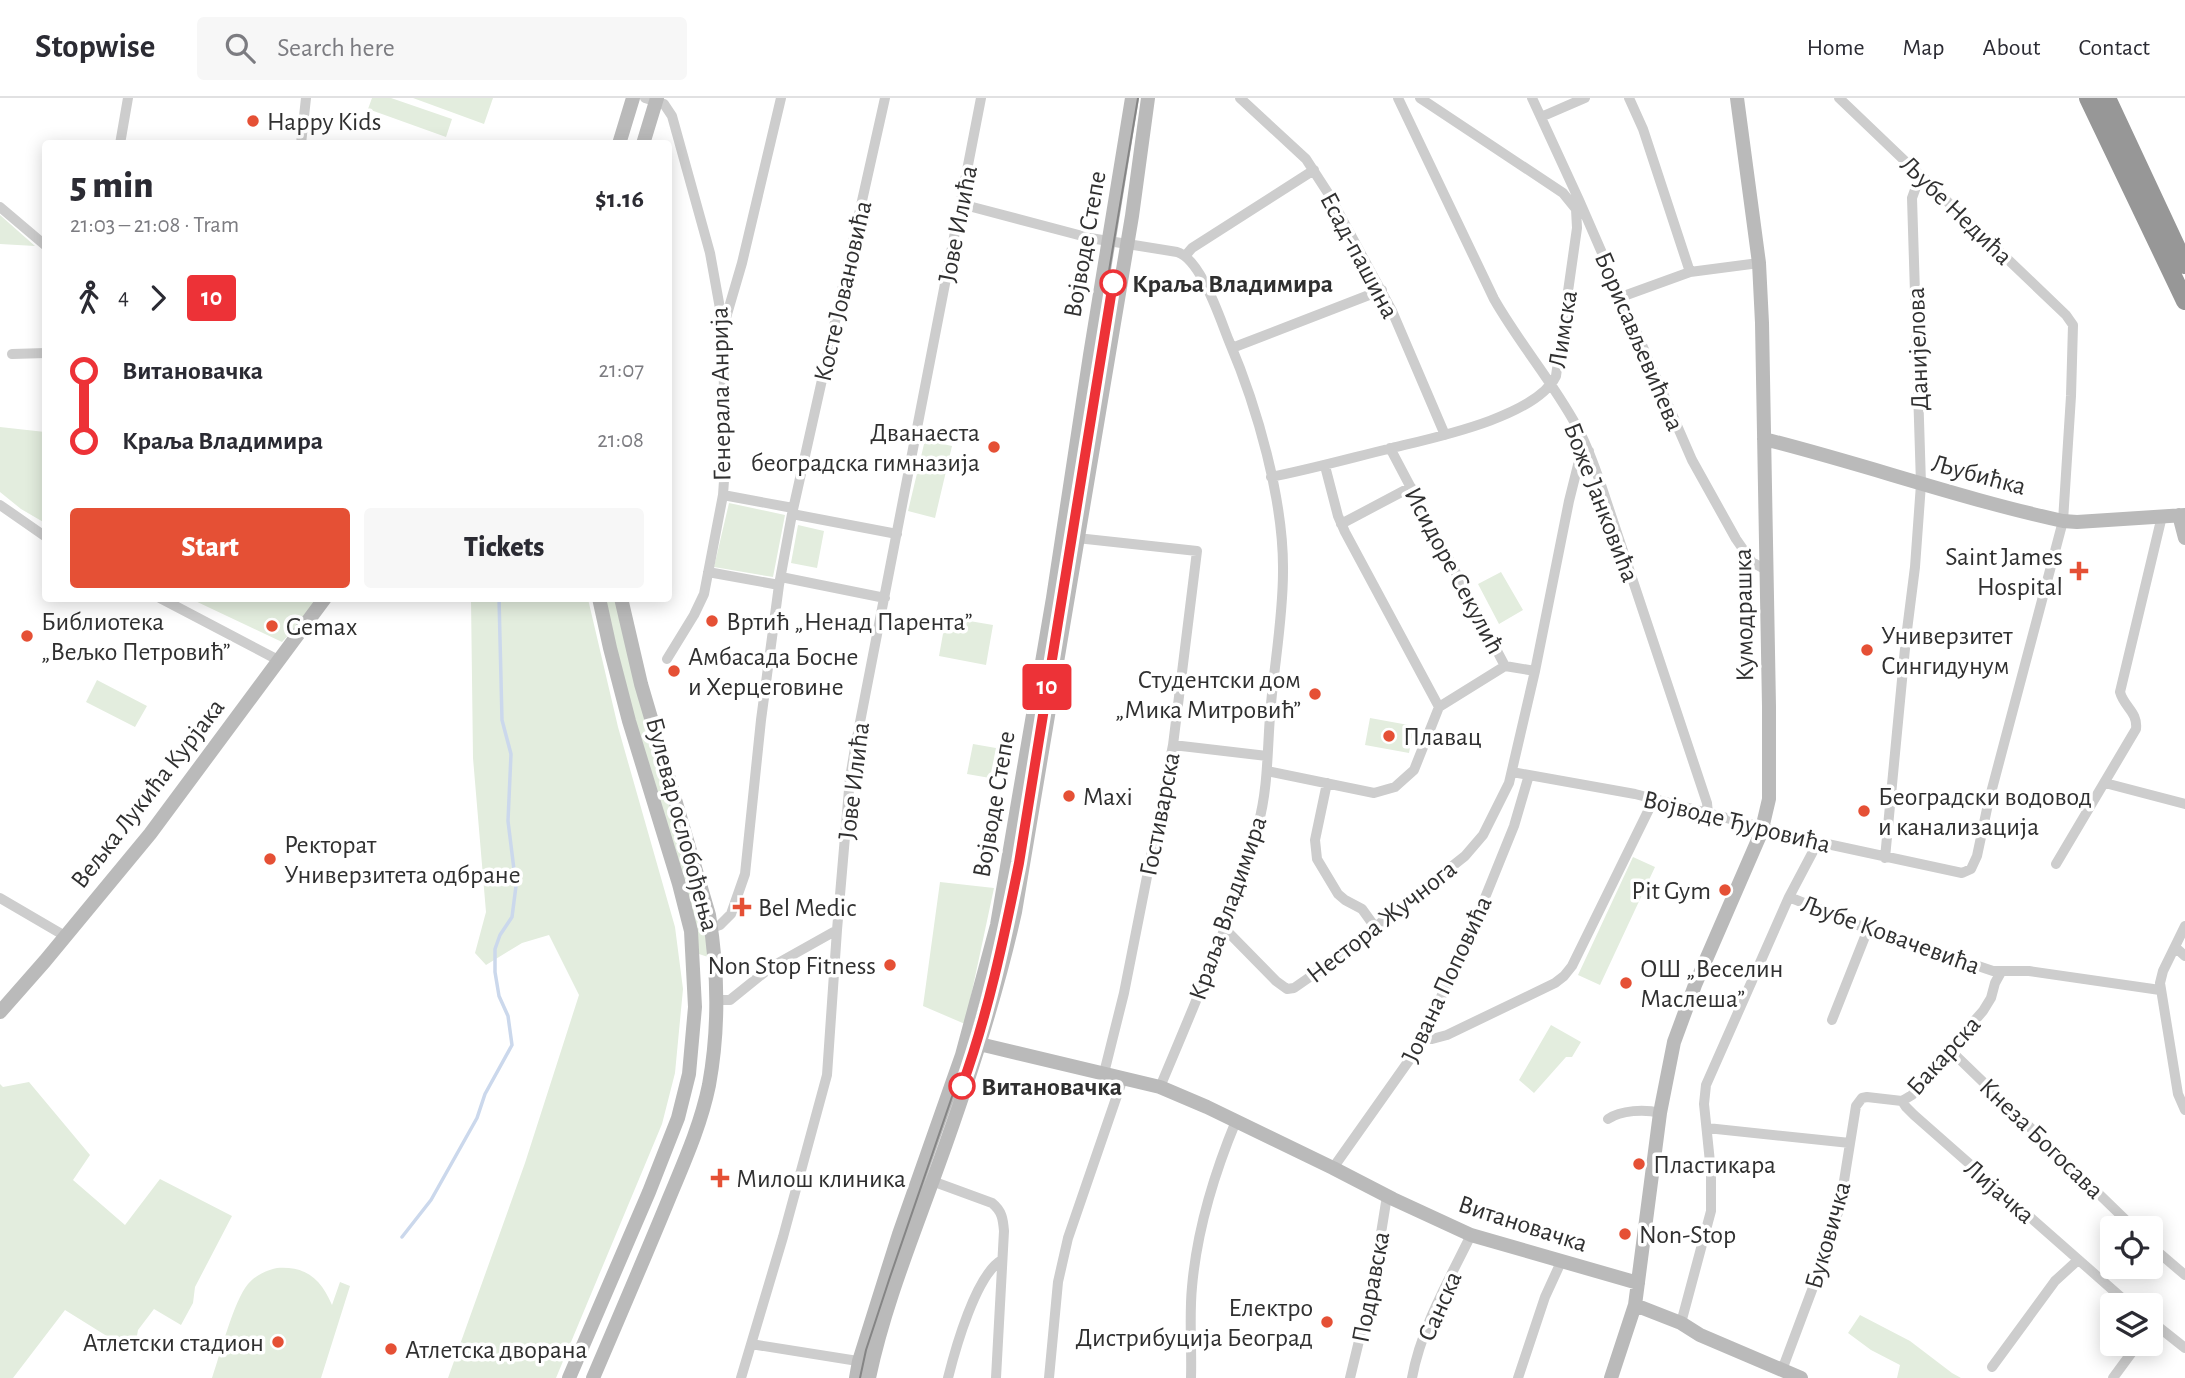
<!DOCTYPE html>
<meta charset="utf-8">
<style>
:root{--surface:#fff;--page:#f7f7f7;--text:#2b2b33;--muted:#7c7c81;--line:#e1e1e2;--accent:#e55035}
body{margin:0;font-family:"Alegreya Sans",sans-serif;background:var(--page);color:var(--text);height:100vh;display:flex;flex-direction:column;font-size:26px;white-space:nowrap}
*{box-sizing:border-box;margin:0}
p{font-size:23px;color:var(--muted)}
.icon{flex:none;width:38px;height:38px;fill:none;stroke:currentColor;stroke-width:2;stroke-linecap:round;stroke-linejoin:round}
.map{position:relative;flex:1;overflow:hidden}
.panel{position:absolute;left:42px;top:42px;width:630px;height:462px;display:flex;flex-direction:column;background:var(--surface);border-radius:7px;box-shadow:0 4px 18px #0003}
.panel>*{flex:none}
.badge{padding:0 14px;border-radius:5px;font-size:24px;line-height:46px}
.buttons{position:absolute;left:2100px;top:1118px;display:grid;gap:14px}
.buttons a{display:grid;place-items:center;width:63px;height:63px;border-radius:7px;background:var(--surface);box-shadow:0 4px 18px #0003;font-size:35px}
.map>.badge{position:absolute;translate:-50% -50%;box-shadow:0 0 0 4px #fff}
.legs{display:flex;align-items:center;gap:10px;height:77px;padding:0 28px;font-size:23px}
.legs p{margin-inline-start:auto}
.summary{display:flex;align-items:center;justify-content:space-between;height:119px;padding:0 28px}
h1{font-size:38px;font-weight:800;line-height:52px}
.action{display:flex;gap:14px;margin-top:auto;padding:14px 28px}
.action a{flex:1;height:80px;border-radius:7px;background:var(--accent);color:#fff;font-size:28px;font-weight:800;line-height:80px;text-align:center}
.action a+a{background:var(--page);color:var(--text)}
ul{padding:0 28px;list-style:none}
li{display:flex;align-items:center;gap:24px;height:70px;font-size:26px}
li i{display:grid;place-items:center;width:10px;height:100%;margin:0 9px;background:currentColor}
li i::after{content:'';width:18px;height:18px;margin:-9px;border:5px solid;border-radius:50%;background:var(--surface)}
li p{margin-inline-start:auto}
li:first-child i{background:linear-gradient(#0000 50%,currentColor 0)}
li:last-child i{background:linear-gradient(currentColor 50%,#0000 0)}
header{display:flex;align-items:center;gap:42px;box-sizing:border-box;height:98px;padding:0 35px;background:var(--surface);border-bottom:2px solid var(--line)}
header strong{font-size:33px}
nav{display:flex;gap:38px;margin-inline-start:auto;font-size:24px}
.search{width:490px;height:63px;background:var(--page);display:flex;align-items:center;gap:18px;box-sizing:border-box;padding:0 24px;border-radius:7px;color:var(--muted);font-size:26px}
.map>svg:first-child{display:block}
</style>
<header>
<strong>Stopwise</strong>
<div class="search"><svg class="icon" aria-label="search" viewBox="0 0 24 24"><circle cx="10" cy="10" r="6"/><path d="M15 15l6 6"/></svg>Search here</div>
<nav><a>Home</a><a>Map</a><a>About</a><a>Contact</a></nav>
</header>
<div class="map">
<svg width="2185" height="1280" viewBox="0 0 2185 1280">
<rect width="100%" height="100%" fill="#fff"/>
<path fill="#e3edde" d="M372 0H391L452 21 446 39 368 11Z
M413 0H493L484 26Z
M0 117 35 148 0 146Z
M0 329 45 334V425L21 411 0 394Z
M925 342 952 348 935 420 908 413Z
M729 405 785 417 773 479 714 469Z
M798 427 824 433 817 470 791 465Z
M1501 474 1523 512 1499 526 1478 486Z
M191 501H317L310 514 282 544Z
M471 501H588L618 629 675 829 683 891 675 975 662 1026 556 1280H448L525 1065 579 897 549 837 522 845 486 867 475 855 486 814 473 660Z
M603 501H616L708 836V859L699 856 634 621Z
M946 519 993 527 986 567 939 558Z
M97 582 147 608 135 629 86 604Z
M1370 620 1414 628 1409 655 1365 647Z
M973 646 996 650 990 680 967 676Z
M1633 759 1655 769 1600 887 1578 877Z
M940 784 994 790 965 926 923 908Z
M1551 927 1581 944 1572 959H1566L1534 995 1519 982Z
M29 984 90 1057 73 1082 125 1127 160 1081 232 1118 195 1189 193 1205 181 1227 154 1211 138 1232 134 1255 65 1212 13 1280H0V986L3 989Z
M277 1170C306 1168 321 1181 332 1207L340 1184 350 1188 321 1280H212C220 1257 234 1202 248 1186 256 1177 265 1173 277 1170Z
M1860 1217 1910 1243 1952 1275 1961 1280H1897L1900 1267 1871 1252 1848 1235Z"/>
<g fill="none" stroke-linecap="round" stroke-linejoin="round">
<path stroke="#cbd8ec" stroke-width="3.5" d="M402 1139 431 1102 477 1020 485 996 512 947 508 918 499 898 495 874V851L500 837 512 819 516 788 508 723 511 656 502 622 499 500"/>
<path stroke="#cdcdcd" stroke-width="10" d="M645 0 664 6 672 18 710 155 723 227 725 368 723 397 704 496 694 517 667 561
M1240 0 1306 61 1328 95 1392 213 1445 337
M1398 0 1494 201C1519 245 1552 283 1576 327 1587 346 1594 367 1601 387L1707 705 1708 715
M1532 0 1579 102 1692 362 1736 441 1752 464 1766 472
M1629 0 1643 31 1690 174
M1541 19 1585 0
M120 46 128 0
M301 46 306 0
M961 106 1090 140 1177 154C1201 161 1220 221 1229 243 1257 309 1284 402 1283 474 1283 518 1275 562 1271 606 1267 646 1269 688 1258 727 1234 817 1196 903 1160 989
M0 109 46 148
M1186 157 1192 150 1314 72
M1621 199 1690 174 1759 165
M725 223 742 165 781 0
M1232 250 1382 192
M12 256 46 255
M1390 350 1505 568
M1325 368 1338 418 1345 434 1439 609
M1271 379C1312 371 1351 360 1392 350 1433 340 1536 319 1556 278L1577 130 1576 111 1563 95 1420 0
M723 397 793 410
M0 407 46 439
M792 416 897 436
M1341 426 1411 389
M1077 440 1197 453 1173 647 1124 895 1104 975
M708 474 779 487
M781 479 885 500
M160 500 280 563
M1505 568 1535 573
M1173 647 1267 658
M1267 673 1374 695 1395 689 1414 672 1439 609 1505 568
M1512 674 1635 696 1818 744 1962 775 1971 771 1977 758 1988 706 2063 423 2071 298 2073 227 2066 217 1839 0
M1327 685 1315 742 1317 761 1338 796 1345 802 1362 811 1375 829
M2105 685 2185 706
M1885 760 1906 540 1915 469 1921 386 1912 100 1916 89 1924 80
M2056 766 2136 631C2138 614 2124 609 2120 594L2162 418
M1789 799 1868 831 1993 873H2029L2160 892
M0 800 65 838
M2185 828 2163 873 2160 885 2178 996 2185 1012
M711 830 720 827 731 816 745 776 761 622 779 487 792 416 885 0
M1225 831 1276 883 1287 891 1294 890 1330 865 1465 758 1483 737 1509 685 1535 573 1569 403 1579 363 1589 353
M2175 849 2185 858
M715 902H730L771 869 837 832
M1832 922 1868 831
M1423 939 1432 941 1447 937 1555 885 1564 878 1572 868 1654 701
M1949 951 2134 1130
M1902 1003 1906 1009 1914 1017 2131 1208
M1902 1003 1912 997 1926 978 1983 913 1991 900 1995 885 2001 874
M1608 1021C1621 1012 1645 1011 1660 1015
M1707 1030 1850 1045
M1333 1070 1415 954 1423 939 1478 817 1514 728 1529 677
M932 1083 992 1105C1002 1113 1003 1121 1004 1133L996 1280
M2151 1148 2185 1177
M2151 1223 2185 1250
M1681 1225 1711 1113V1074L1704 1006 1706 987 1789 799 1818 744
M751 1246 864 1264
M1992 1269 2055 1183 2078 1162
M1782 1272 1821 1168 1840 1108 1856 1008 1862 1000 1867 999 1902 1003
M741 1280 783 1139 827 977 837 832 850 680 855 650 981 0
M948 1280C955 1252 976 1176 1002 1162
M1049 1280 1058 1184 1068 1140 1123 980
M1191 1280C1192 1250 1189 1219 1192 1189 1197 1131 1214 1076 1236 1023
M1350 1280 1373 1185 1387 1098
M1412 1280C1421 1230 1449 1182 1471 1137
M1518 1280 1545 1199 1561 1164
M2113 1280 2138 1246"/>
<path stroke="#bababa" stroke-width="14" d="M619 46 633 0
M643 46 657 0
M1764 341C1864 366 1962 401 2063 423L2077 424 2185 417
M2179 417 2185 440
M0 914 45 863 150 736 325 500
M971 944 1160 989 1207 1009 1333 1070 1393 1101 1471 1137 1638 1185
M1635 1207 1681 1225 1700 1237 1801 1280
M569 1280 649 1094 678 1020 689 976 695 909 691 833 679 786 629 623 610 550 599 500
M593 1280C619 1219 645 1159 670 1098 685 1062 701 1026 709 987 719 932 718 872 709 817L641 586 621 500
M856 1280 859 1263 899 1136 962 957 997 827 1053 500 1090 257 1132 0
M869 1280C884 1208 913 1138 938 1068 968 985 996 900 1015 814L1132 118 1148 0
M1611 1280 1635 1207 1660 1015 1674 944 1695 887 1761 735 1769 701V608L1762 225 1759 165 1737 0"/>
<path stroke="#979797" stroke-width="18" d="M2088 0 2185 203
M2107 0 2185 167"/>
<path stroke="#858585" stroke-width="2" d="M860 1280 866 1252 890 1179 966 958 1001 832 1047 563 1090 286 1138 0"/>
</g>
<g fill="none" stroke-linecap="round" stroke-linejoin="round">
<g stroke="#fff" stroke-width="16">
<path id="line-1" d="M962 988C988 916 1004 840 1019 765L1113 185"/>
</g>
<use href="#line-1" stroke="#ed3237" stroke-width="10"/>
</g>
<g fill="#e55035" stroke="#fff" stroke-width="2.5">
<circle cx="253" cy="23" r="7"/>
<circle cx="994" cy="349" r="7"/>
<path d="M2075.5 462.5h7v7h7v7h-7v7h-7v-7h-7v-7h7z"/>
<circle cx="712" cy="523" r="7"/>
<circle cx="272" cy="528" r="7"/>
<circle cx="27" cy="538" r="7"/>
<circle cx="1867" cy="552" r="7"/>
<circle cx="674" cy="573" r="7"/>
<circle cx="1315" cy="596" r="7"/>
<circle cx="1389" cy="638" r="7"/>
<circle cx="1069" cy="698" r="7"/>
<circle cx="1864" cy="713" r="7"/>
<circle cx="270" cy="761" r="7"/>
<circle cx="1725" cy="792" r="7"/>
<path d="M738.5 798.5h7v7h7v7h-7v7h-7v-7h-7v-7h7z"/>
<circle cx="890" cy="867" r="7"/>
<circle cx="1626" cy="885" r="7"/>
<circle cx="1639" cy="1066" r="7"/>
<path d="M716.5 1069.5h7v7h7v7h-7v7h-7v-7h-7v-7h7z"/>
<circle cx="1625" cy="1136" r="7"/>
<circle cx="1327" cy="1224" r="7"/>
<circle cx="278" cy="1244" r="7"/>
<circle cx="391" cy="1251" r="7"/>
</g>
<g fill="#fff" stroke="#ed3237" stroke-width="3.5">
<circle cx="1113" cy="185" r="12"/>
<circle cx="962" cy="988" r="12"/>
</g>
<g text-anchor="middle" stroke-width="7" stroke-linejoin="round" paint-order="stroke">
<g font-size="26" fill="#303030" stroke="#fff" text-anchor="start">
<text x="267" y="32">Happy Kids</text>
<text x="980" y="343" text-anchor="end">Дванаеста<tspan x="980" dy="30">београдска гимназија</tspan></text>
<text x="2063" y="467" text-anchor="end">Saint James<tspan x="2063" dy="30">Hospital</tspan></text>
<text x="41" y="532">Библиотека<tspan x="41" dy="30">„Вељко Петровић”</tspan></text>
<text x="726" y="532">Вртић „Ненад Парента”</text>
<text x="286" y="537">Gemax</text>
<text x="1881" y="546">Универзитет<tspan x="1881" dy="30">Сингидунум</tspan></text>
<text x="688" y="567">Амбасада Босне<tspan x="688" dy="30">и Херцеговине</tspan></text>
<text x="1301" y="590" text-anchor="end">Студентски дом<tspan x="1301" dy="30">„Мика Митровић”</tspan></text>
<text x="1403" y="647">Плавац</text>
<text x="1083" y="707">Maxi</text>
<text x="1878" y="707">Београдски водовод<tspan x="1878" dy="30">и канализација</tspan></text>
<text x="284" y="755">Ректорат<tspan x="284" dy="30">Универзитета одбране</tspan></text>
<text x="1711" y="801" text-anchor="end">Pit Gym</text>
<text x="758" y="818">Bel Medic</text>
<text x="876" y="876" text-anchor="end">Non Stop Fitness</text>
<text x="1640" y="879">ОШ „Веселин<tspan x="1640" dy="30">Маслеша”</tspan></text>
<text x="1653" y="1075">Пластикара</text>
<text x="736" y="1089">Милош клиника</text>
<text x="1639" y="1145">Non-Stop</text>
<text x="1313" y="1218" text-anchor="end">Електро<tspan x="1313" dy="30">Дистрибуција Београд</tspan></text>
<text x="264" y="1253" text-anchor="end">Атлетски стадион</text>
<text x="405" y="1260">Атлетска дворана</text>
</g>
<g font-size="26" fill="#303030" stroke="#fff">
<text transform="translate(1957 112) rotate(44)" y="9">Љубе Недића</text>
<text transform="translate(957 126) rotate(-79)" y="9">Јове Илића</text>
<text transform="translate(1084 146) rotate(-80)" y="9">Војводе Степе</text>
<text transform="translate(1360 157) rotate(62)" y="9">Есад-пашина</text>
<text transform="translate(842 193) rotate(-77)" y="9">Косте Јовановића</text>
<text transform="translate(1562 231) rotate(-81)" y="9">Лимска</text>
<text transform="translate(1640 243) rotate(67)" y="9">Борисављевићева</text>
<text transform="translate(1917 251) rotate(-92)" y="9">Данијелова</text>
<text transform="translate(720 296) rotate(-91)" y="9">Генерала Анрија</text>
<text transform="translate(1979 376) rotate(15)" y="9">Љубићка</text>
<text transform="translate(1602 404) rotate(69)" y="9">Боже Јанковића</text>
<text transform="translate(1455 472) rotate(62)" y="9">Исидоре Секулић</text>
<text transform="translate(1743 517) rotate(-91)" y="9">Кумодрашка</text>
<text transform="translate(853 683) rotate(-83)" y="9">Јове Илића</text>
<text transform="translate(147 695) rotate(-52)" y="9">Вељка Лукића Курјака</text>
<text transform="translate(993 706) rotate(-80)" y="9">Војводе Степе</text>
<text transform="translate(1159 716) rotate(-79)" y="9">Гостиварска</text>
<text transform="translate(1737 723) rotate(14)" y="9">Војводе Ђуровића</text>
<text transform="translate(683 726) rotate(75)" y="9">Булевар ослобођења</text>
<text transform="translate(1227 810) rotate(-71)" y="9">Краља Владимира</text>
<text transform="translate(1381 823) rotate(-38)" y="9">Нестора Жучнога</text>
<text transform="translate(1891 836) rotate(20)" y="9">Љубе Ковачевића</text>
<text transform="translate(1446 881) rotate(-65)" y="9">Јована Поповића</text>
<text transform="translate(1943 957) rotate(-48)" y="9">Бакарска</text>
<text transform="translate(2042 1040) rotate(44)" y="9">Кнеза Богосава</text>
<text transform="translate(2000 1093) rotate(41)" y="9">Лијачка</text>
<text transform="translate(1523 1125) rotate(18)" y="9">Витановачка</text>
<text transform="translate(1827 1137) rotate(-74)" y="9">Буковичка</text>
<text transform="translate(1370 1189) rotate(-79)" y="9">Подравска</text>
<text transform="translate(1439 1208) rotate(-66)" y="9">Санска</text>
</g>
<g font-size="26" font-weight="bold" fill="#303030" stroke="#fff" text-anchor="start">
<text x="1132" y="194">Краља Владимира</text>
<text x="981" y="997">Витановачка</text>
</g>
</g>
</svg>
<div class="buttons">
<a><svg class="icon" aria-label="locate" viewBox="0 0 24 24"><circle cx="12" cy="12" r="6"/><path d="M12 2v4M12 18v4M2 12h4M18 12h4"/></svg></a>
<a><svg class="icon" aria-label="layers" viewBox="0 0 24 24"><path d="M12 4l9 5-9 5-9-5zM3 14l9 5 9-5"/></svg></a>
</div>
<b class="badge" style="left:1047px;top:589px;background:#ed3237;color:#fff">10</b>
<section class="panel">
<div class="summary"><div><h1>5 min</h1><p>21:03 – 21:08 · Tram</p></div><b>$1.16</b></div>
<div class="legs"><svg class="icon" aria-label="walk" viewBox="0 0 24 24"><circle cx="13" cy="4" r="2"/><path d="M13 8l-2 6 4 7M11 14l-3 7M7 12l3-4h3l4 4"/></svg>4<svg class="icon" aria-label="forward" viewBox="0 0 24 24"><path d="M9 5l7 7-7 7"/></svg><b class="badge" style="background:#ed3237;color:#fff">10</b></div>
<ul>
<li><i style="color:#ed3237"></i><b>Витановачка</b><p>21:07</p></li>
<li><i style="color:#ed3237"></i><b>Краља Владимира</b><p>21:08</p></li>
</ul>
<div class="action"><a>Start</a><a>Tickets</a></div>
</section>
</div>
